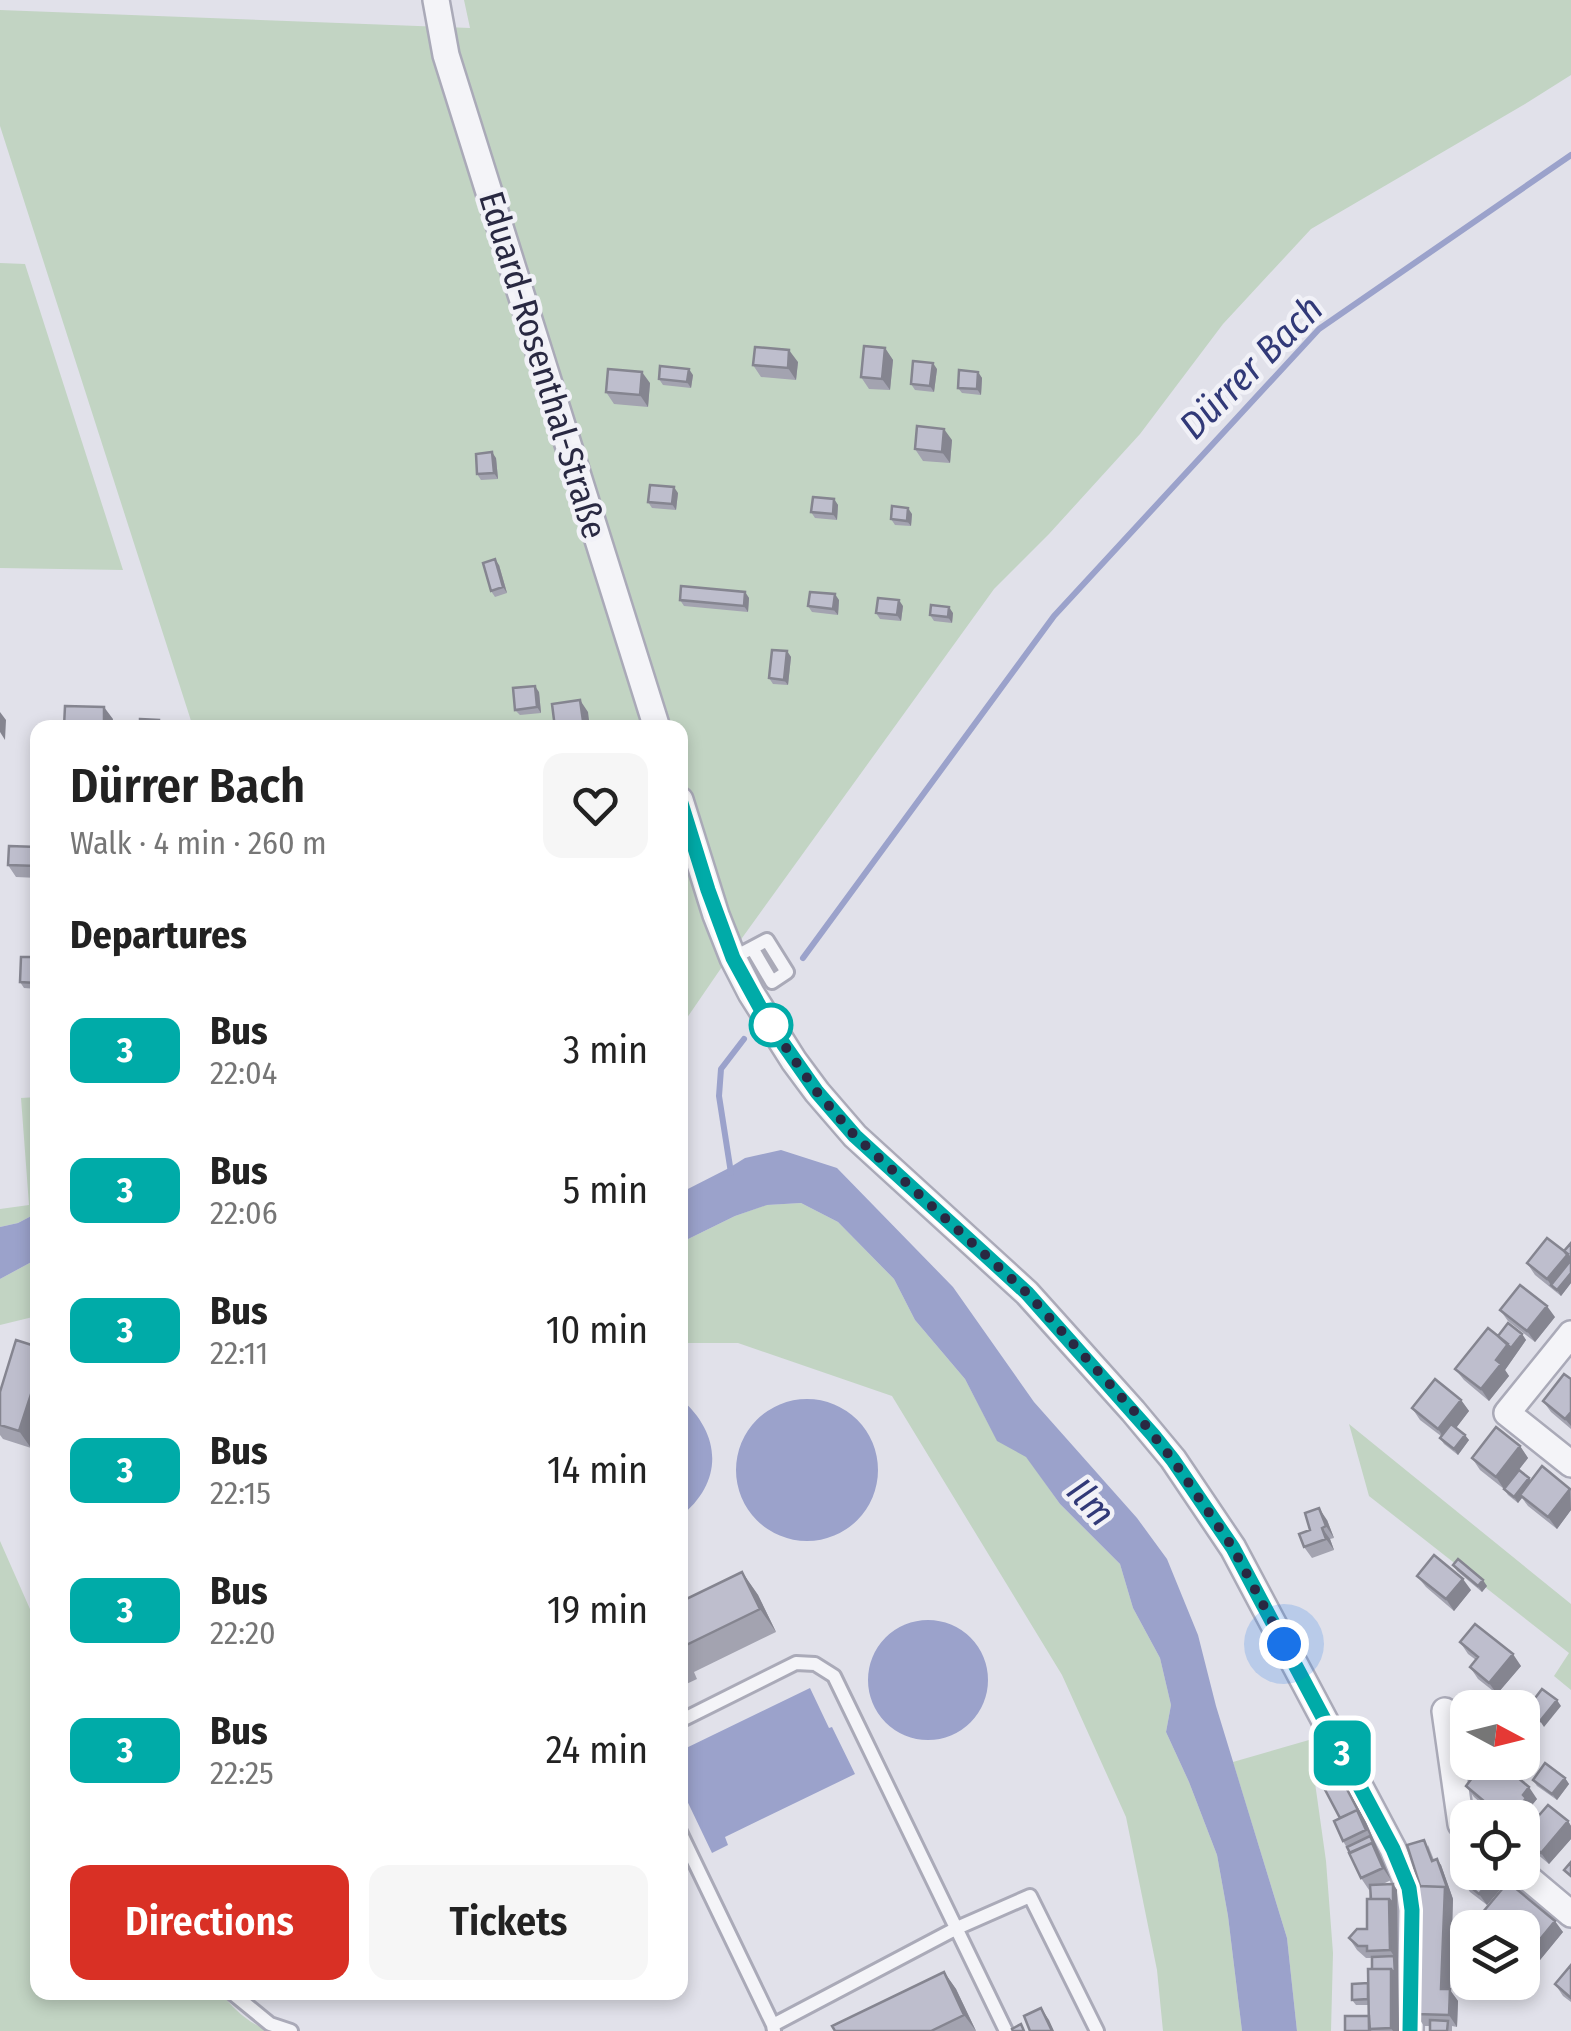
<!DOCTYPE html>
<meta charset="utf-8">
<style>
:root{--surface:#fff;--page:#f6f6f6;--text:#222;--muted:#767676;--accent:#d93025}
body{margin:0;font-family:"Fira Sans Condensed",sans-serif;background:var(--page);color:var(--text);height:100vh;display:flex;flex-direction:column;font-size:38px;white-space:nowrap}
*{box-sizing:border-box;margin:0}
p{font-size:32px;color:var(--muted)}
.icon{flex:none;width:55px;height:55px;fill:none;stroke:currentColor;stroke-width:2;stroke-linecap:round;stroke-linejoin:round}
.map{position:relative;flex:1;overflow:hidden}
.side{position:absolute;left:30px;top:720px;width:658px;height:1280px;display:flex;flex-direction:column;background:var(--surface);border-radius:20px;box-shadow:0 5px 15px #0003}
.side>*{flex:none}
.badge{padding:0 20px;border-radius:15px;font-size:35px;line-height:65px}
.needle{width:65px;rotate:97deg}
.fabs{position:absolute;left:1450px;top:1690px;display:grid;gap:20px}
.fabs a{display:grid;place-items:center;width:90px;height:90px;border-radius:20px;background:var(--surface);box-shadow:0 5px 15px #0003;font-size:50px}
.you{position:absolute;width:50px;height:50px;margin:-25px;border:8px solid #fff;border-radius:50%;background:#1a73e8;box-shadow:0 0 0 15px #1a73e833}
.map>.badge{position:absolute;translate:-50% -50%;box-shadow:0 0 0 5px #fff}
h2{padding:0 40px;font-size:38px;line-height:90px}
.round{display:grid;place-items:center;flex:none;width:105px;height:105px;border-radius:20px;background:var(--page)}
.overview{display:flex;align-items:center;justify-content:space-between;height:170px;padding:0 40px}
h1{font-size:48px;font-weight:600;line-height:75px}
.action{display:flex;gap:20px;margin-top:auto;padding:20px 40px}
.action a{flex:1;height:115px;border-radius:20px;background:var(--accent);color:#fff;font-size:40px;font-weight:600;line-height:115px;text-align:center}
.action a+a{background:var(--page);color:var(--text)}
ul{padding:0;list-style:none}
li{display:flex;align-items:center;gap:30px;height:140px;padding:0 40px}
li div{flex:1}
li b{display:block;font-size:38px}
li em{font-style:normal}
li .badge{min-width:110px;font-weight:700;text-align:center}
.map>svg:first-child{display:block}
</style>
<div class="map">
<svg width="1571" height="2031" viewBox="0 0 1571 2031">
<rect width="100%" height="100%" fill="#e1e1ea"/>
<path fill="#c2d4c3" d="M464 0H1571V75L1525 104 1311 229 1223 324 1140 434 1049 534 994 589 737 945 680 1028V728L193 727 0 126V10L470 28Z
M0 263 25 264 123 570 0 568Z
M37 1097V1213L18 1223 0 1227V1209L29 1205 21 1098Z
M801 1203 838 1222 894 1279 915 1320 965 1379 997 1440 1026 1456 1060 1504 1120 1564 1133 1608 1160 1658 1171 1705 1166 1732 1189 1782 1217 1855 1228 1916 1242 2031H1163L1157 1970 1126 1817 1062 1675 892 1396 738 1343H680V1243L735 1216 766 1205Z
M37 1259V1316L0 1325V1279Z
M1349 1424 1571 1604V1690L1554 1676 1569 1653 1369 1496Z
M0 1541 37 1625 38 1891 33 1894 37 1900 38 1992 221 1993C234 2010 249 2023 269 2031H0Z
M1309 1740 1326 1861 1333 1953 1331 2031H1297L1287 1938 1233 1762Z"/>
<path fill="#9ba2cb" d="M781 1150 837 1168 953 1287 1034 1402 1137 1518 1167 1559 1198 1635 1216 1706 1287 1938 1297 2031H1242L1228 1916 1217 1855 1189 1782 1166 1732 1171 1705 1160 1658 1133 1608 1120 1564 1060 1504 1026 1457 997 1441 965 1379 915 1320 894 1279 838 1222 801 1203 767 1205 735 1216 680 1243V1193L729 1168 745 1158Z
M37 1213V1259L0 1279V1227L18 1223Z
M680 1398C722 1434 724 1482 680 1517Z
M736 1470a71 71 0 1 1 142 0a71 71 0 1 1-142 0Z
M868 1680a60 60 0 1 1 120 0a60 60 0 1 1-120 0Z
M810 1688 829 1728 832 1727 855 1774 725 1837 728 1845 712 1853 680 1786V1751Z"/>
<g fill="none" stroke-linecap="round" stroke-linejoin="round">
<path stroke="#9ba2cb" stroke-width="6" d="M803 958 1054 616 1319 329 1571 155
M731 1173 719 1096 721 1069 744 1039"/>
<g stroke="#aaaab8" stroke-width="18">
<path id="lane" d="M733 958 767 940 787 972 772 982 752 948
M680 1721 796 1663 815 1664 834 1676 1006 2031
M680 1832 773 2025 774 2031
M231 1992 270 2024 291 2031
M773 2025 957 1928 1030 1896 1097 2031"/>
</g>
<g stroke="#aaaab8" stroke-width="30">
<path id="street" d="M436 0 446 55 657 728
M680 800 716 915 733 958 751 993 794 1061 817 1092 855 1136 1027 1293 1133 1411 1173 1459 1233 1548 1393 1849 1409 1888 1412 1910 1410 2031
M1571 1334 1507 1413 1571 1464
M1445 1711 1461 1824 1468 1829
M1521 1872 1571 1914"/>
</g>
<use href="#lane" stroke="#f4f4f8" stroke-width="12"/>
<use href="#street" stroke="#f4f4f8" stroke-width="25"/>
</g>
<path fill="#a3a3b0" d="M885 348 893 360 890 390 869 389 861 377Z
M798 362 796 380 761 377 753 365Z
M937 369 934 392 915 390 911 384Z
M978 372 982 378 981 395 962 393 958 388Z
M693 375 691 388 663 385 659 379Z
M650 383 648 407 614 404 606 392Z
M952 440 950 463 923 461 915 449Z
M496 458 498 479 481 480 477 474Z
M678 493 676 510 652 508 648 502Z
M834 499 838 505 837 520 815 518 811 512Z
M912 514 911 526 895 525 891 519Z
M499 565 507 593 495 597 491 591Z
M745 592 749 598 748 612 684 606 680 600Z
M839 600 838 615 812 612 808 606Z
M903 606 901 621 880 619 876 613Z
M953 613 952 623 934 621 930 615Z
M787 651 791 657 788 685 773 684 769 678Z
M539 692 541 713 520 715 515 710Z
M38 847V878L16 877 8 865Z
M38 957V989L24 988 20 982Z
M1571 1243V1283L1561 1296 1535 1275 1527 1263 1564 1251Z
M1500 1310 1555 1317 1535 1342 1508 1321Z
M1522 1334 1526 1340 1505 1370 1509 1376 1489 1401 1464 1380 1455 1369 1498 1336Z
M38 1347V1429L31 1448 3 1439 0 1435V1392Z
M1571 1379V1429L1551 1412 1543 1401Z
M1461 1400 1469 1411 1456 1428 1469 1440 1458 1455 1444 1444 1440 1438 1441 1436 1420 1420 1412 1408Z
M1520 1446 1528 1458 1504 1489 1480 1470 1472 1458Z
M1531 1481 1571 1490V1510L1557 1529 1528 1506 1522 1498 1518 1503 1508 1495 1504 1489Z
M1327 1520 1334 1538 1330 1539 1334 1550 1312 1558 1304 1547 1310 1530Z
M1453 1565 1487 1586 1482 1592 1457 1571Z
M742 1572 758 1595 776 1632 694 1672 697 1679 680 1687V1602Z
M1417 1576 1471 1590 1454 1611 1426 1587Z
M1460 1642 1521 1666 1497 1694 1478 1679 1470 1667 1476 1660 1468 1654Z
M1471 1770 1537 1799 1532 1805 1535 1810 1522 1824V1818H1498L1474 1797 1466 1786 1474 1775Z
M1339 1774 1366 1822 1391 1880 1381 1885 1393 1884 1397 1890 1399 2031H1345L1369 2016 1368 2005H1356L1352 2000 1368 1983 1372 1969V1958H1366L1357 1950 1349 1938 1367 1929 1370 1889 1369 1890 1361 1878 1350 1853 1343 1841 1340 1818Z
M1565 1778 1569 1784 1557 1800 1537 1786 1533 1780Z
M1568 1821 1571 1826V1839L1549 1864 1530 1848 1522 1837Z
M1428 1845 1434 1860 1441 1865 1453 1899 1450 1990 1458 2001 1457 2027 1452 2026V2031H1430V2026H1424L1416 2014V1992L1414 1988 1420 1886Z
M1509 1879 1487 1905 1470 1892 1462 1880Z
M1508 1882 1563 1932 1540 1960 1522 1946V1928H1475L1473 1924Z
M1571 1965V2002L1563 1996 1555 1984Z
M944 1972 956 1989 976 2031H835Z"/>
<path fill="#858590" d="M885 348 893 360 890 390 882 379Z
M789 350 798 362 796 380 788 368Z
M933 363 937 369 934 392 930 386Z
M689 369 693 375 691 388 687 382Z
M642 372 650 383 648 407 640 395Z
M978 372 982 378 981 395 977 389Z
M944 429 952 440 950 463 942 452Z
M492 452 496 458 498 479 494 473Z
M674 487 678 493 676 510 672 504Z
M834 499 838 505 837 520 833 514Z
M908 508 912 514 911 526 907 521Z
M495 559 499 565 507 593 503 587Z
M745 592 749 598 748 612 744 606Z
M835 594 839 600 838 615 833 609Z
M899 600 903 606 901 621 897 615Z
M949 607 953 613 952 623 948 617Z
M787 651 791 657 788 685 784 680Z
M535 686 539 692 541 713 537 707Z
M580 700 588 712 590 728H584Z
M104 707 113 719 112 728H104Z
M0 712 6 720 5 740 0 732Z
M1568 1254 1571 1259V1271L1551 1285 1547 1279Z
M1571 1273V1283L1561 1296 1557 1290Z
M1547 1306 1555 1317 1535 1342 1527 1331Z
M1522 1334 1526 1340 1505 1370 1509 1376 1489 1401 1481 1389 1496 1360 1508 1344Z
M38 1373V1429L31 1448 19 1431Z
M1461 1400 1469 1411 1446 1441 1438 1429Z
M1571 1412V1426L1565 1419Z
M1465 1435 1469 1440 1458 1455 1454 1449Z
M1520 1446 1528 1458 1504 1489 1496 1477Z
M1529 1478 1533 1484 1518 1503 1514 1497Z
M1570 1489 1571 1510 1557 1529 1548 1517Z
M1319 1508 1327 1520 1334 1538 1326 1526Z
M1322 1528 1330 1539 1334 1550 1326 1539Z
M742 1572 758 1595 776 1632 760 1609Z
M1463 1579 1471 1590 1454 1611 1446 1599Z
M1483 1580 1487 1586 1482 1592 1478 1586Z
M1513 1654 1521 1666 1497 1694 1489 1683Z
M1557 1700 1561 1706 1544 1727 1540 1721Z
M1339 1774 1366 1822 1391 1880 1383 1868 1370 1836Z
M1565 1778 1569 1784 1557 1800 1552 1794Z
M1529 1787 1537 1799 1532 1805 1535 1810 1522 1824V1818H1511L1523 1795Z
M1568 1821 1571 1826V1839L1549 1864 1541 1853Z
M1437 1859 1441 1865 1453 1899 1450 1990 1458 2001 1457 2027 1449 2015 1441 1989Z
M1496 1872H1504L1509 1879 1487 1905 1479 1894Z
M1393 1884 1397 1890 1399 2031H1393L1391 2028V1969L1394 1956 1390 1950 1389 1899Z
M1555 1921 1563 1932 1540 1960 1532 1949Z
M944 1972 956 1989 976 2031 964 2015Z
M1041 2008 1049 2020 1054 2031H1052Z"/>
<path fill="#bebecd" stroke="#858590" stroke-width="2.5" d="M864 346 885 348 882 379 861 377Z
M755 347 789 350 788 368 753 365Z
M913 361 933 363 930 386 911 384Z
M660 366 689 369 687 382 659 379Z
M608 369 642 372 640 395 606 392Z
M959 370 978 372 977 389 958 388Z
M917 426 944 429 942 452 915 449Z
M492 452 494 473 477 474 476 454Z
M650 485 674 487 672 504 648 502Z
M813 497 834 499 833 514 811 512Z
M892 506 908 508 907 521 891 519Z
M495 559 503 587 491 591 483 563Z
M681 586 745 592 744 606 680 600Z
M810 592 835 594 833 609 808 606Z
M878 598 899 600 897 615 876 613Z
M931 605 949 607 948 617 930 615Z
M772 650 787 651 784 680 769 678Z
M535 686 537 707 515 710 513 688Z
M580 700 584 728H555L552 704Z
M65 706 104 707V728L64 727Z
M140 719 159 720V728H140Z
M9 846 38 847V866L8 865Z
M21 957H37L36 983 20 982Z
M1547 1238 1568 1254 1547 1279 1527 1263Z
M1571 1243V1259L1564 1251Z
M1571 1260V1273L1557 1290 1551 1285Z
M1520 1285 1547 1306 1527 1331 1500 1310Z
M1508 1323 1522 1334 1511 1348 1498 1336Z
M1488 1328 1508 1344 1496 1360 1501 1364 1481 1389 1455 1369Z
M16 1340 38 1347V1373L19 1431 0 1425V1392Z
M1564 1374 1571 1379V1412L1565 1419 1543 1401Z
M1435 1379 1461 1400 1438 1429 1412 1408Z
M1451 1424 1465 1435 1454 1449 1440 1438Z
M1496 1427 1520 1446 1496 1477 1472 1458Z
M1542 1466 1570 1489 1548 1517 1520 1495Z
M1519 1470 1529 1478 1514 1497 1504 1489Z
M1319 1508 1326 1526 1322 1528 1326 1539 1304 1547 1299 1534 1310 1530 1305 1513Z
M1434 1555 1463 1579 1446 1599 1417 1576Z
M1458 1559 1483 1580 1478 1586 1453 1565Z
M742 1572 760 1609 680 1648V1602Z
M1475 1624 1513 1654 1489 1683 1470 1667 1478 1657 1460 1642Z
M1542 1689 1557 1700 1540 1721 1526 1710Z
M1468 1736V1754L1459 1746Z
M1478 1762H1499L1529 1787 1523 1795 1526 1798 1511 1818H1504L1466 1786 1475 1774 1471 1770Z
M1545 1763 1565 1778 1552 1794 1533 1780Z
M1339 1774 1361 1816 1357 1810 1340 1818 1322 1784Z
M1548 1805 1568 1821 1541 1853 1522 1835Z
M1357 1810 1366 1830 1343 1841 1334 1821Z
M1370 1836 1376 1849 1372 1843 1350 1853 1347 1847Z
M1424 1840 1432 1861 1437 1859 1449 1893 1445 1887 1420 1886 1407 1845Z
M1372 1843 1383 1868 1361 1878 1349 1853Z
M1571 1862V1876L1564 1870Z
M1468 1872H1496L1479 1894 1462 1880Z
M1508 1882 1555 1921 1532 1949 1522 1941V1928H1506L1499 1922 1495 1928H1477L1473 1924Z
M1393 1884V1904L1389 1899H1371L1370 1885Z
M1417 1886 1445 1887 1441 1989H1450L1449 2015 1416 2014V1988H1414Z
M1367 1899H1389L1390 1950 1367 1951V1946H1358L1349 1938 1357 1929H1367Z
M1394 1956 1395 1975 1391 1969H1372V1957Z
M1571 1965V1998L1555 1984Z
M1368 1969H1391V2028L1369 2029Z
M944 1972 964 2015 931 2031H835L832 2026Z
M1368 1983V1999L1352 2000V1984Z
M1041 2008 1052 2031H1030L1024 2016Z
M1345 2016H1369L1370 2031H1345Z
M1430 2020 1448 2021 1447 2031H1430Z
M1021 2024 1024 2031H1013L1012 2029Z"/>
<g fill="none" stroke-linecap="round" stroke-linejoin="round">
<g stroke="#fff" stroke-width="22">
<path id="line" d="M680 800 708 890 733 958 768 1022 817 1092 855 1136 1027 1293 1153 1435 1173 1460 1233 1548 1393 1849 1409 1888 1412 1910 1410 2031"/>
</g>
<use href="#line" stroke="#00aba8" stroke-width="15"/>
<path stroke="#292942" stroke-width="10" stroke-dasharray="0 18" d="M771 1025 768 1022 817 1092 855 1136 1027 1293 1134 1411 1173 1460 1233 1548 1284 1644"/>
</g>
<circle fill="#fff" stroke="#00aba8" stroke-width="5" cx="771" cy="1025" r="20"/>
<g text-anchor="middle" stroke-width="9" stroke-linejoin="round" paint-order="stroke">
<g font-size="35" fill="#292942" stroke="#f1f1f7">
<text transform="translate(543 365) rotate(73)" y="12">Eduard-Rosenthal-Straße</text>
</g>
<g font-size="38" font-style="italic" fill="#313978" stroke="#f1f1f7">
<text transform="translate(1251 367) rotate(-45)" y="13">Dürrer Bach</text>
<text transform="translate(1091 1502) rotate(47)" y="13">Ilm</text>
</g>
</g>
</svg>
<div class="fabs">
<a><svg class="needle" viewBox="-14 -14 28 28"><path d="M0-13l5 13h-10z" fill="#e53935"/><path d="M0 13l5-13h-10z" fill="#767676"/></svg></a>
<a><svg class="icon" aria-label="locate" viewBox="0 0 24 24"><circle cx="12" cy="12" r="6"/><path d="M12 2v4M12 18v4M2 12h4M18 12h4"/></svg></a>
<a><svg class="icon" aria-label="layers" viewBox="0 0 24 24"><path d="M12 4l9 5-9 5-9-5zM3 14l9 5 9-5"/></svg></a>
</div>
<div class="you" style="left:1284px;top:1644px"></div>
<b class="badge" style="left:1342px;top:1753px;background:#00aba8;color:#fff">3</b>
<section class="side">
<div class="overview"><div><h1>Dürrer Bach</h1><p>Walk · 4 min · 260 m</p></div><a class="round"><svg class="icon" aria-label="heart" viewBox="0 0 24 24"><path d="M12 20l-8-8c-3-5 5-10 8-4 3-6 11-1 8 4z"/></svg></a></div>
<h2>Departures</h2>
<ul>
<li><span class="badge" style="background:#00aba8;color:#fff">3</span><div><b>Bus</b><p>22:04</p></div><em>3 min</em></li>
<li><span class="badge" style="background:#00aba8;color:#fff">3</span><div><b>Bus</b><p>22:06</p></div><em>5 min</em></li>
<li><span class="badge" style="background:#00aba8;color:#fff">3</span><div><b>Bus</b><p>22:11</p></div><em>10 min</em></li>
<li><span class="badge" style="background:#00aba8;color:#fff">3</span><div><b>Bus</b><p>22:15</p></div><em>14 min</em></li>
<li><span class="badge" style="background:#00aba8;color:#fff">3</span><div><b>Bus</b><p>22:20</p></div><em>19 min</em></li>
<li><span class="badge" style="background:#00aba8;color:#fff">3</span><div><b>Bus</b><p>22:25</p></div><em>24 min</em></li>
</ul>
<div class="action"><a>Directions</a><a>Tickets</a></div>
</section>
</div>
